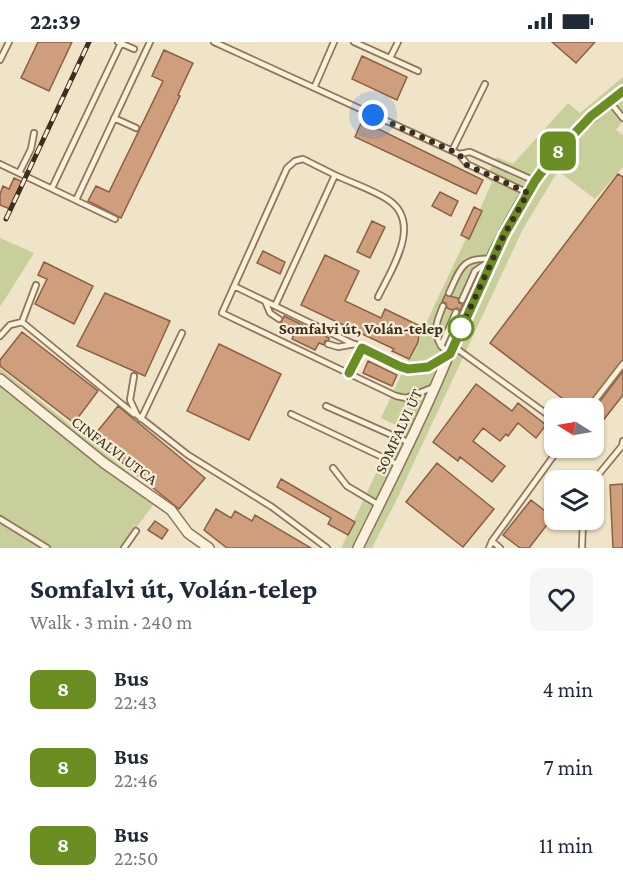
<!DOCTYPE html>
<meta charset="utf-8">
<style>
:root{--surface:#fff;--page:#f6f6f7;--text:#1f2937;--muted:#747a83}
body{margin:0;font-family:"Crimson Pro",serif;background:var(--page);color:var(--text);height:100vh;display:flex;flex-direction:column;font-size:22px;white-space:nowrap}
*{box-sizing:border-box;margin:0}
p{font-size:20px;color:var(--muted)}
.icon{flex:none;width:33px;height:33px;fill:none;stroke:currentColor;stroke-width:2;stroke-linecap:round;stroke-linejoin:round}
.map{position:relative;height:506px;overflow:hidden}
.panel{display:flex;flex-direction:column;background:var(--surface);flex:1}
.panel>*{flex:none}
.badge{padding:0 12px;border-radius:9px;font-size:21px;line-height:39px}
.needle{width:39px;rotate:281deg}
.controls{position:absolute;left:544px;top:356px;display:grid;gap:12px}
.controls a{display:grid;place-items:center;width:60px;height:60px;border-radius:12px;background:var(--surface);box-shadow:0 2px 4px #0004;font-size:30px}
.you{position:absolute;width:30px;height:30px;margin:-15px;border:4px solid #fff;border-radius:50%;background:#1a73e8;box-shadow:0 0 0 9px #1a73e833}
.map>.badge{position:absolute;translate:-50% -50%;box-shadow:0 0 0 3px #fff}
.round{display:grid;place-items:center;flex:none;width:63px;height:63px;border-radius:12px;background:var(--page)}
.overview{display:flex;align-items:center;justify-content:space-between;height:102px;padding:0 30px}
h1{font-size:28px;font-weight:700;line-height:45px}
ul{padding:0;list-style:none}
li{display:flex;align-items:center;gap:18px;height:78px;padding:0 30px}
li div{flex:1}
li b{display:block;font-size:22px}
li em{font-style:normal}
li .badge{min-width:66px;font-weight:700;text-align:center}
.status{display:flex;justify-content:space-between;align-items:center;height:42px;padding:0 30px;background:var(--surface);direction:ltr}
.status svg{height:16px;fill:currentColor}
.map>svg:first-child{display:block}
</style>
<div class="status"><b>22:39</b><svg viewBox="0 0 49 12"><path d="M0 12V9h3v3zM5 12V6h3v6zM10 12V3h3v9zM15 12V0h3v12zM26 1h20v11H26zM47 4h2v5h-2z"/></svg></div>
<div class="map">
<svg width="623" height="506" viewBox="0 0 623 506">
<rect width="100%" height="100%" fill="#f0e4c8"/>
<path fill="#c9cf9b" d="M623 35V79L616 88 623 93V125L595 157 558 129 523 187 395 461 372 506H341L398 384 381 376 481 165 492 140 485 136 497 115 513 122 568 61 580 71Z
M0 196 34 211 0 265Z
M0 326 159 455 121 506H0Z"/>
<path fill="#cf9f7d" stroke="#8d5f41" stroke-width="1.5" d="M38 0H72L49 49 21 36Z
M552 0H595L576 21Z
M164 8 193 21 178 53 180 54 121 176 88 159 96 144 109 150 163 39 152 34Z
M362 14 407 35 397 58 352 37Z
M362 79 483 138 476 152 355 95Z
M618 132 623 135V318L585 366H575L490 301Z
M14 136 23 140 10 167 0 163V152L3 144 9 147Z
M440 150 458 159 451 174 432 164Z
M474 165 482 169 469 197 461 193Z
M372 179 385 185 370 216 357 210Z
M263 209 285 220 280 232 257 221Z
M325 213 359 229 345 259 381 276 385 267 420 284 418 300 409 317 392 309 394 307 301 263Z
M44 220 93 244 74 282 35 262 47 237 38 233Z
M105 251 170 279 145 334 77 304Z
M445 253 458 256 459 261 463 262 460 269 457 266 452 268 447 266 446 261 442 260Z
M284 274 329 296V298L325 299 324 303 319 301 315 308 292 297 295 290 280 283Z
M22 290 98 349 74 381 0 324V318Z
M219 302 281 332 249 398 187 369Z
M368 319 397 333 392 344 363 331Z
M623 329V353L594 390V367Z
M476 342 512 369 518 361 546 383 536 396 518 381 508 394 506 392 500 399 483 386 473 399 505 424 492 440 460 415 458 419 433 400Z
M118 364 205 436 179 467 92 396Z
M437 421 494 467 463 505 406 460Z
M281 437 355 480 348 493 328 482 331 476 277 445Z
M623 442V506H613L610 443Z
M531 458 553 475 529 506H520L503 493Z
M216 467 231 476 235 469 252 479 255 473 311 506H227L204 488Z
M155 479 168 488 162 497 148 488Z"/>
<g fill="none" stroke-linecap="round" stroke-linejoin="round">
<g stroke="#8d765c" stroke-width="8">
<path id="lane" d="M118 0 134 7
M214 0 459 112 467 122 526 150
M354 0 418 29
M390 16 398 0
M0 18 9 0
M314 46 334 0
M610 60 623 76
M114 76 136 86
M452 109 485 42
M459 112 470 110 535 139
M0 122 115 177
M19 131 31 107 34 91
M335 133 303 117 295 119 287 126 222 271 396 354 406 356 434 345
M52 146 121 1
M76 158 150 0
M234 244 399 324C423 330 430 322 450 312L441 304 456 270
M449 251C460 228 461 215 490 217
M462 258 475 229 485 222
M265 259 270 271 279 277
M275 264 335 133C352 141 371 147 387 157 424 180 391 228 378 255
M22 280 36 243
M0 294 10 283 22 280 134 372
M328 302 338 305 355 302
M441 304C432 289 437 279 443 264
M453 304 555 378
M349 331 362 306
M134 334 130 358 137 373 188 413 272 465 327 506
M326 364 410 401
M589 366 623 322
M291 372 399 423
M141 377 182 291
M333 426 347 444 379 463
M594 438 622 404 623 399
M0 477 47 506
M492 499 500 506
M124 506 136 489
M489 506 492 499 560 405
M582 506 583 477"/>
</g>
<g stroke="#8d765c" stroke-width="12">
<path id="street" d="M0 337 104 421 171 468 188 491 209 506
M358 506C384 453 411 400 435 345 469 268 499 181 553 114 574 89 598 69 623 49"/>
</g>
<use href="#lane" stroke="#faf1dc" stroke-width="4.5"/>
<use href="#street" stroke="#faf1dc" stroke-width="9"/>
<g stroke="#3d2e20" stroke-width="5">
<path id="rail" d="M6 177 89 0"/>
</g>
<use href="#rail" stroke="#f7eed8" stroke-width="3" stroke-dasharray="9" stroke-linecap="butt"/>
</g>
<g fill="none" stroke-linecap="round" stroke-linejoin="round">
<g stroke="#fff" stroke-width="14">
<path id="line" d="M349 331 362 306 399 324 408 327 428 325 450 312 504 193 535 139 554 113 591 74 623 49"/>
</g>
<use href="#line" stroke="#6b8e23" stroke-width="9"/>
<path stroke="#3d2e20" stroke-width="6" stroke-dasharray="0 10.8" d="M373 73 459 112 467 123 528 151 504 193 461 286"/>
</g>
<circle fill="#fff" stroke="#6b8e23" stroke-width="3" cx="461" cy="286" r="12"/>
<g text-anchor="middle" stroke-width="4.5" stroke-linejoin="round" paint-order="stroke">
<g font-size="16" font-weight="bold" fill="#3d2e20" stroke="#f7eed8" text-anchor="end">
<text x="443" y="292">Somfalvi út, Volán-telep</text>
</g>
<g font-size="16" fill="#3d2e20" stroke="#f7eed8">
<text transform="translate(398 389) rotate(-65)" y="6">SOMFALVI ÚT</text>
<text transform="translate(115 408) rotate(37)" y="6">CINFALVI UTCA</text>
</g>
</g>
</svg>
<div class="controls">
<a><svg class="needle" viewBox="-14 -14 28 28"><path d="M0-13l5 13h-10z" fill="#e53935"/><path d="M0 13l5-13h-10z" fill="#747a83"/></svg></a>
<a><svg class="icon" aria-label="layers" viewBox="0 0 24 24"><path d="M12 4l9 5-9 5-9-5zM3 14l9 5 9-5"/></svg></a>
</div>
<div class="you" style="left:373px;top:73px"></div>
<b class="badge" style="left:558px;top:109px;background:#6b8e23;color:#fff">8</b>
</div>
<section class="panel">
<div class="overview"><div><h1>Somfalvi út, Volán-telep</h1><p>Walk · 3 min · 240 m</p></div><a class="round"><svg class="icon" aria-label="heart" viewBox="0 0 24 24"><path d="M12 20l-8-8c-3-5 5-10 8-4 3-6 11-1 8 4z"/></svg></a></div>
<ul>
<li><span class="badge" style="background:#6b8e23;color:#fff">8</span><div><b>Bus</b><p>22:43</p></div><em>4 min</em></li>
<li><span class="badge" style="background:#6b8e23;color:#fff">8</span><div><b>Bus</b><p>22:46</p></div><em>7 min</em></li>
<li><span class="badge" style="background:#6b8e23;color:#fff">8</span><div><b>Bus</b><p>22:50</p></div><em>11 min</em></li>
</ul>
</section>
